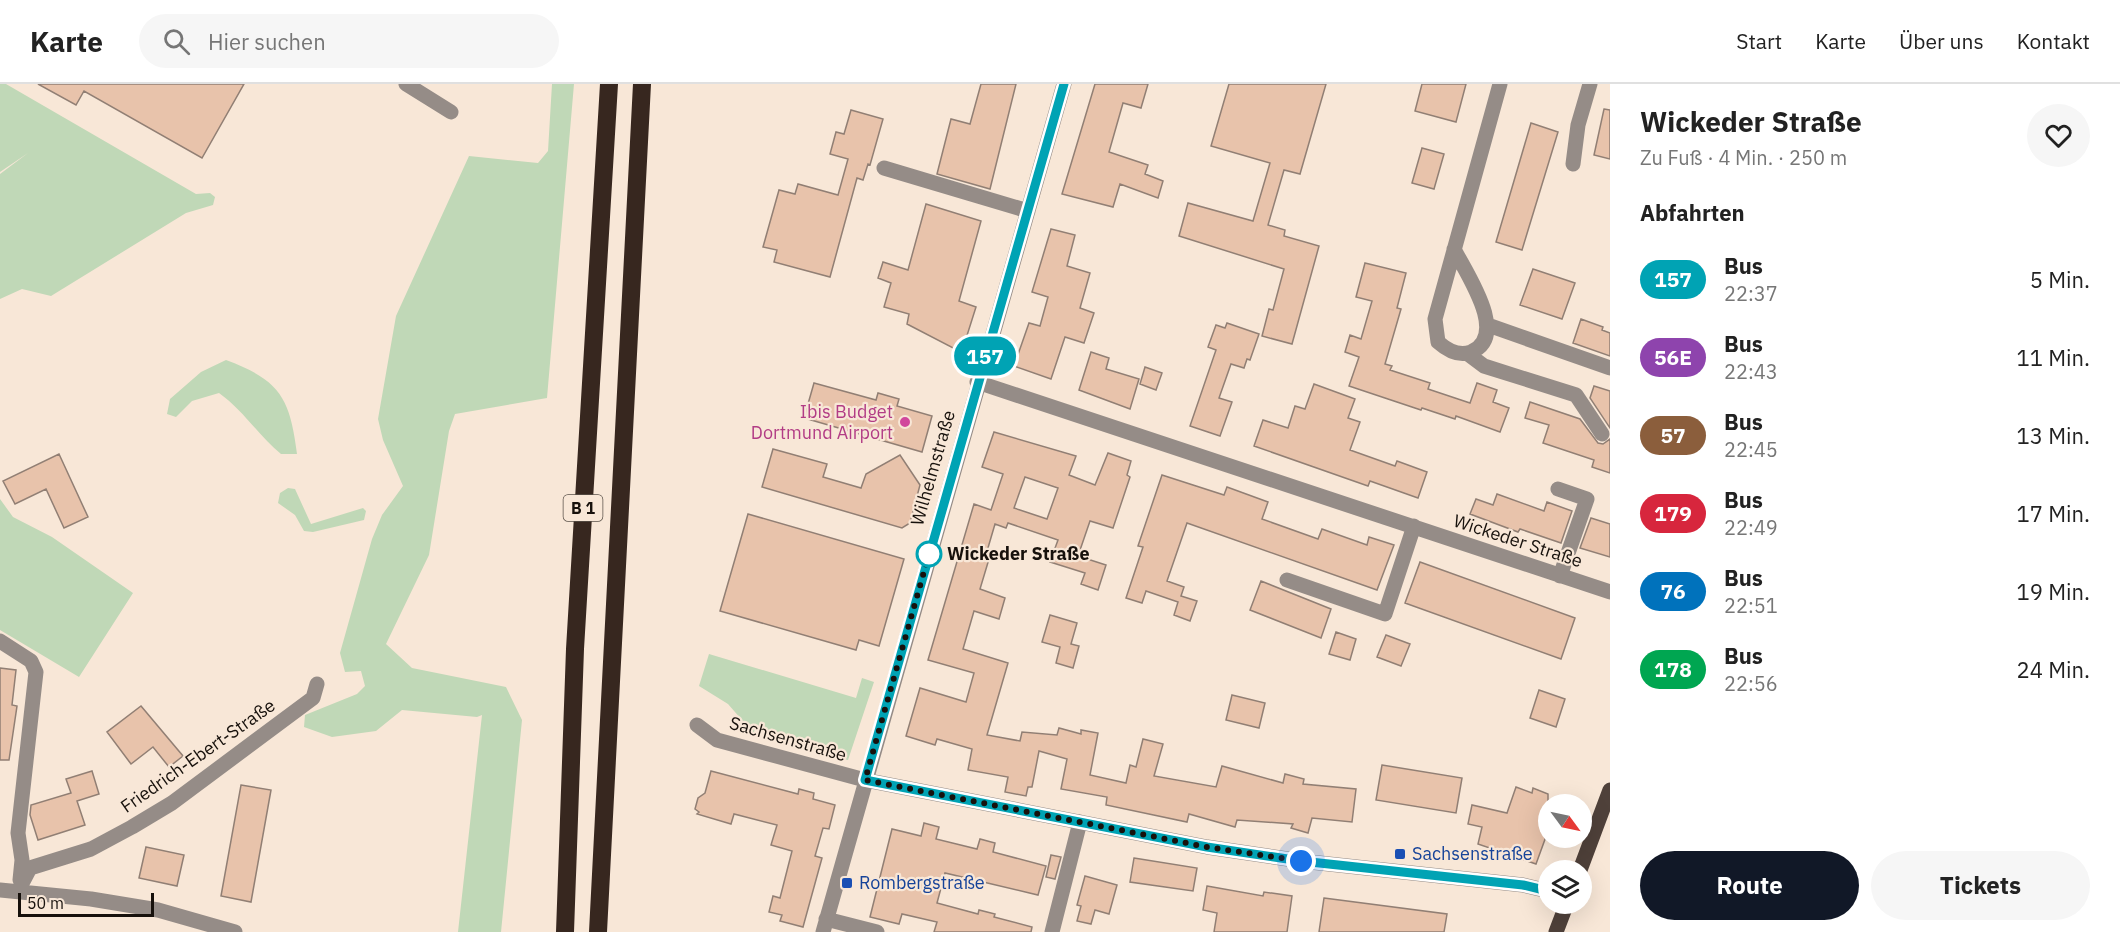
<!DOCTYPE html>
<html lang="de">
<meta charset="utf-8">
<style>
:root{--surface:#fff;--page:#f6f6f6;--text:#222;--muted:#767676;--line:#e0e0e0;--accent:#111827}
body{margin:0;font-family:"IBM Plex Sans",sans-serif;background:var(--page);color:var(--text);height:100vh;display:flex;flex-direction:column;font-size:22px;white-space:nowrap}
*{box-sizing:border-box;margin:0}
p{font-size:20px;color:var(--muted)}
.icon{flex:none;width:33px;height:33px;fill:none;stroke:currentColor;stroke-width:2;stroke-linecap:round;stroke-linejoin:round}
.map{position:relative;flex:1;overflow:hidden}
.details{display:flex;flex-direction:column;background:var(--surface);width:510px}
.details>*{flex:none}
.badge{padding:0 12px;border-radius:20px;font-size:21px;line-height:39px}
.needle{width:39px;rotate:123deg}
.controls{position:absolute;left:1538px;top:710px;display:grid;gap:12px}
.controls a{display:grid;place-items:center;width:54px;height:54px;border-radius:50%;background:var(--surface);box-shadow:0 6px 24px #0002;font-size:30px}
.scale{position:absolute;left:18px;bottom:15px;width:136px;box-sizing:border-box;padding-left:6px;border:3px solid #17110c;border-top:0;font-size:16px;line-height:21px;white-space:nowrap;color:#17110c;-webkit-text-stroke:4px #f8e7d7;paint-order:stroke}
.you{position:absolute;width:30px;height:30px;margin:-15px;border:4px solid #fff;border-radius:50%;background:#1a73e8;box-shadow:0 0 0 9px #1a73e833}
.map>.badge{position:absolute;translate:-50% -50%;box-shadow:0 0 0 3px #fff}
h2{padding:0 30px;font-size:22px;line-height:54px}
.round{display:grid;place-items:center;flex:none;width:63px;height:63px;border-radius:32px;background:var(--page)}
.overview{display:flex;align-items:center;justify-content:space-between;height:102px;padding:0 30px}
h1{font-size:28px;font-weight:700;line-height:45px}
.action{display:flex;gap:12px;margin-top:auto;padding:12px 30px}
.action a{flex:1;height:69px;border-radius:36px;background:var(--accent);color:#fff;font-size:24px;font-weight:700;line-height:69px;text-align:center}
.action a+a{background:var(--page);color:var(--text)}
ul{padding:0;list-style:none}
li{display:flex;align-items:center;gap:18px;height:78px;padding:0 30px}
li div{flex:1}
li b{display:block;font-size:22px}
li em{font-style:normal}
li .badge{min-width:66px;font-weight:700;text-align:center}
header{display:flex;align-items:center;gap:36px;box-sizing:border-box;height:84px;padding:0 30px;background:var(--surface);border-bottom:2px solid var(--line)}
header strong{font-size:28px}
nav{display:flex;gap:33px;margin-inline-start:auto;font-size:21px}
.search{width:420px;height:54px;background:var(--page);display:flex;align-items:center;gap:15px;box-sizing:border-box;padding:0 21px;border-radius:33px;color:var(--muted);font-size:22px}
main{display:flex;flex:1;min-height:0}
.map>svg:first-child{display:block}
</style>
<header>
<strong>Karte</strong>
<div class="search"><svg class="icon" aria-label="search" viewBox="0 0 24 24"><circle cx="10" cy="10" r="6"/><path d="M15 15l6 6"/></svg>Hier suchen</div>
<nav><a>Start</a><a>Karte</a><a>Über uns</a><a>Kontakt</a></nav>
</header>
<main>
<div class="map">
<svg width="1610" height="848" viewBox="0 0 1610 848">
<rect width="100%" height="100%" fill="#f8e7d7"/>
<path fill="#c0d8b7" d="M0 0H6L196 110 210 109 215 113 213 121 186 129 51 212 22 205 0 215V90L28 69 0 88Z
M552 0H574L547 314 455 330 449 347 429 471 386 560 412 584 506 603 522 636 501 848H458L482 631 477 633 402 626 376 647 332 653 304 643 305 631 357 610 365 602 361 587 345 588 340 569 372 455 382 431 403 402 383 356 378 335 396 232 469 72 538 79 548 67Z
M226 276C280 296 290 314 297 370H281C259 352 243 326 219 309L192 317 176 333 167 330 170 315 201 288Z
M288 404 295 405 311 440 363 424 366 427 364 436 313 448 304 447 295 431 278 419 280 409Z
M0 415 13 433 52 453 133 509 79 593 0 546Z
M709 570 856 614 862 594 874 598 848 676 755 651 728 620 699 602Z"/>
<path fill="#e8c3ab" stroke="#917f74" stroke-width="1.5" fill-rule="evenodd" d="M38 0H244L202 74 84 7 76 21Z
M981 0H1016L990 105 937 90 951 35 970 40Z
M1095 0H1148L1141 24 1123 19 1109 68 1148 81 1145 90 1163 97 1158 114 1120 100 1113 123 1062 110Z
M1229 0H1326L1300 90 1284 86 1268 141 1285 146 1284 152 1319 162 1292 260 1262 252 1269 225 1273 226 1284 185 1179 152 1188 119 1253 137 1270 79 1211 62Z
M1422 0H1466L1456 38 1415 27Z
M1604 25 1610 26V75L1594 71Z
M851 26 883 35 870 81 868 80 863 96 857 94 830 193 774 178 777 166 763 163 779 106 795 110 798 100 838 111 848 75 830 70 836 48 844 50Z
M1531 39 1558 48 1522 166 1496 158Z
M1422 64 1444 70 1434 105 1412 99Z
M926 120 981 137 959 217 976 223 964 261 955 265 907 240 909 230 884 223 891 199 878 194 883 178 908 186Z
M1051 145 1075 151 1067 182 1090 189 1080 224 1094 229 1084 259 1065 253 1051 295 1014 282 1029 239 1040 242 1048 213 1032 208Z
M1365 179 1406 189 1397 224 1401 225 1385 280 1392 282 1390 286 1430 299 1428 305 1470 319 1477 299 1497 306 1493 318 1509 324 1500 348 1456 332 1455 335 1422 324 1421 326 1349 302 1359 273 1345 268 1350 251 1361 255 1372 217 1356 213Z
M1533 185 1575 199 1562 235 1520 221Z
M1581 235 1603 243 1602 246 1610 249V272L1573 259Z
M1227 239 1259 250 1250 276 1247 275 1244 284 1231 280 1219 314 1232 318 1220 352 1190 342 1216 266 1208 263 1216 241 1225 244Z
M1091 268 1109 274 1106 285 1139 295 1130 325 1079 306Z
M1145 283 1162 289 1156 306 1140 300Z
M814 299 876 316 878 309 899 315 897 322 932 332 922 368 804 334Z
M1314 300 1355 315 1348 334 1360 338 1350 366 1395 382 1397 377 1427 388 1418 414 1370 397 1368 402 1254 362 1263 336 1288 344 1295 322 1305 325Z
M1594 302 1610 307V344L1590 314Z
M1530 318 1580 335 1598 359 1603 360 1610 355V389L1592 383 1594 376 1543 359 1549 341 1525 334Z
M994 348 1076 372 1069 391 1095 401 1108 369 1131 377 1127 391 1130 393 1113 444 1090 437 1078 472 1106 481 1098 506 1081 500 1085 489 1050 478 1058 456 1008 439 1006 444 995 440 985 474 989 475 980 505 1005 514 999 535 974 527 963 565 1008 579 987 651 1020 657 1022 648 1057 651 1059 644 1081 650V646L1098 649 1090 691 1126 699 1130 681 1136 683 1143 655 1163 660 1154 692 1216 703 1222 682 1283 699 1285 690 1304 695 1303 700 1356 705 1352 738 1312 734 1308 749 1291 744 1293 740 1237 736 1235 743 1189 730 1187 738 1106 721 1107 713 1061 705 1067 675 1039 667 1032 703H1028L1026 712 1005 708 1008 693 968 686 972 665 937 655 935 661 906 652 920 604 966 618 974 589 928 576 974 420 991 426 1003 390 982 383ZM1025 393 1058 404 1047 435 1014 424Z
M773 365 827 380 823 393 861 404 866 390 900 371 920 401 910 439 902 444 762 403Z
M59 370 88 433 64 444 46 405 15 420 3 397Z
M1162 391 1224 411 1227 403 1268 418 1262 435 1318 455 1322 445 1367 461 1369 453 1394 461 1377 506 1187 439 1167 497 1184 503 1181 512 1197 517 1190 537 1174 531 1178 518 1146 507 1142 519 1126 514 1143 463 1138 462Z
M1497 410 1544 427 1547 418 1572 427 1561 459 1520 445 1518 448 1470 430 1476 415 1493 421Z
M748 430 904 475 879 562 859 556 856 566 720 527Z
M1591 434 1610 440V473L1580 464Z
M1420 478 1575 534 1561 575 1405 519Z
M1261 497 1331 525 1321 554 1250 526Z
M1050 531 1077 539 1071 560 1079 562 1073 584 1056 579 1060 563 1042 558Z
M1336 548 1356 555 1350 576 1329 570Z
M1386 551 1410 560 1401 582 1377 573Z
M0 584 16 586 12 621 17 622 9 676H0Z
M1539 606 1565 615 1556 643 1530 634Z
M1232 611 1265 619 1259 644 1226 636Z
M141 622 183 672 169 683 153 663 131 680 107 648Z
M1382 681 1462 694 1456 729 1376 716Z
M92 687 99 710 77 717 85 741 38 756 30 731 31 721 71 709 66 695Z
M711 687 798 710 799 705 814 709 813 715 835 721 829 745 823 744 815 772 822 774 803 843 780 837 782 831 769 828 773 812 780 814 792 767 771 761 777 741 734 730 731 740 697 730 699 728 695 725 698 714 705 709Z
M241 701 271 706 251 818 221 812Z
M1516 703 1532 709 1533 704 1548 710V747L1536 780 1478 760 1482 743 1468 740 1472 721 1507 729Z
M924 739 939 743 936 755 977 765 980 755 995 759 993 768 1046 782 1038 811 945 789 937 819 978 830 979 826 995 830 994 833 1032 843 1031 848H934L937 838 902 830 899 840 870 833 892 745 921 752Z
M146 763 184 771 177 802 139 794Z
M1051 771 1061 773 1055 795 1046 793Z
M1134 774 1197 784 1193 807 1130 798Z
M1085 792 1117 801 1109 830 1095 826 1091 840 1077 837 1081 822 1077 821Z
M1207 802 1263 812 1264 808 1292 812 1287 848H1214L1217 829 1203 826Z
M1324 814 1447 830 1444 848H1319Z"/>
<g fill="none" stroke-linecap="round" stroke-linejoin="round">
<path stroke="#958c87" stroke-width="15" d="M406 0 451 28
M1573 80 1578 41 1590 0
M884 84 1028 127
M1454 165C1466 189 1510 252 1471 268 1458 273 1447 266 1438 258L1435 235 1500 0
M1488 241 1610 284
M1468 270 1484 282 1576 311 1602 350
M977 298 1610 508
M1558 405 1587 415 1560 492
M1287 496 1385 530 1414 442
M0 557 31 577 36 588 18 749 22 776 20 796
M697 641 717 656 865 696 1207 763 1301 777 1523 801 1548 807
M0 806 91 815 158 826 235 848
M18 807 30 784 91 765 132 743 172 719 313 614 317 600
M826 835 877 848
M823 848 1064 0
M1052 848 1080 738"/>
<path stroke="#4f413a" stroke-width="15" d="M1580 786 1610 706
M1556 848 1567 819"/>
<path stroke="#37271f" stroke-width="18" d="M565 848 575 565 609 0
M598 848 642 0"/>
</g>
<g fill="none" stroke-linecap="round" stroke-linejoin="round">
<g stroke="#fff" stroke-width="14">
<path id="line" d="M1064 0 865 696 1207 763 1301 777 1523 801 1548 807"/>
</g>
<use href="#line" stroke="#00a3b4" stroke-width="9"/>
<path stroke="#17110c" stroke-width="6" stroke-dasharray="0 10.8" d="M929 470 865 696 1207 763 1301 777"/>
</g>
<circle fill="#d1479c" stroke="#f8e7d7" stroke-width="2" cx="905" cy="338" r="6"/>
<circle fill="#fff" stroke="#00a3b4" stroke-width="3" cx="929" cy="470" r="12"/>
<g fill="#1a4fb4" stroke="#f8e7d7" stroke-width="2">
<rect x="1394" y="764" width="12" height="12" rx="3"/>
<rect x="841" y="793" width="12" height="12" rx="3"/>
</g>
<g text-anchor="middle" stroke-width="4.5" stroke-linejoin="round" paint-order="stroke">
<rect fill="#f8e7d7" stroke="#5a5149" stroke-width="1.5" x="563.5" y="411" width="39" height="26" rx="4.5"/>
<g font-size="16" font-weight="bold" fill="#17110c">
<text x="583" y="430">B 1</text>
</g>
<g font-size="18" fill="#b23c85" stroke="#f8e7d7" text-anchor="end">
<text x="893" y="334">Ibis Budget<tspan x="893" dy="21">Dortmund Airport</tspan></text>
</g>
<g font-size="18" fill="#17110c" stroke="#f8e7d7">
<text transform="translate(933 384) rotate(-74)" y="6">Wilhelmstraße</text>
<text transform="translate(1518 457) rotate(18)" y="6">Wickeder Straße</text>
<text transform="translate(788 655) rotate(16)" y="6">Sachsenstraße</text>
<text transform="translate(198 672) rotate(-35)" y="6">Friedrich-Ebert-Straße</text>
</g>
<g font-size="18" font-weight="bold" fill="#17110c" stroke="#f8e7d7" text-anchor="start">
<text x="947" y="476">Wickeder Straße</text>
</g>
<g font-size="18" fill="#164399" stroke="#f8e7d7" text-anchor="start">
<text x="1412" y="776">Sachsenstraße</text>
<text x="859" y="805">Rombergstraße</text>
</g>
</g>
</svg>
<div class="controls">
<a><svg class="needle" viewBox="-14 -14 28 28"><path d="M0-13l5 13h-10z" fill="#e53935"/><path d="M0 13l5-13h-10z" fill="#767676"/></svg></a>
<a><svg class="icon" aria-label="layers" viewBox="0 0 24 24"><path d="M12 4l9 5-9 5-9-5zM3 14l9 5 9-5"/></svg></a>
</div>
<div class="scale">50 m</div>
<div class="you" style="left:1301px;top:777px"></div>
<b class="badge" style="left:985px;top:272px;background:#00a3b4;color:#fff">157</b>
</div>
<section class="details">
<div class="overview"><div><h1>Wickeder Straße</h1><p>Zu Fuß · 4 Min. · 250 m</p></div><a class="round"><svg class="icon" aria-label="heart" viewBox="0 0 24 24"><path d="M12 20l-8-8c-3-5 5-10 8-4 3-6 11-1 8 4z"/></svg></a></div>
<h2>Abfahrten</h2>
<ul>
<li><span class="badge" style="background:#00a3b4;color:#fff">157</span><div><b>Bus</b><p>22:37</p></div><em>5 Min.</em></li>
<li><span class="badge" style="background:#8e44ad;color:#fff">56E</span><div><b>Bus</b><p>22:43</p></div><em>11 Min.</em></li>
<li><span class="badge" style="background:#8b5e3c;color:#fff">57</span><div><b>Bus</b><p>22:45</p></div><em>13 Min.</em></li>
<li><span class="badge" style="background:#d7263d;color:#fff">179</span><div><b>Bus</b><p>22:49</p></div><em>17 Min.</em></li>
<li><span class="badge" style="background:#0072bc;color:#fff">76</span><div><b>Bus</b><p>22:51</p></div><em>19 Min.</em></li>
<li><span class="badge" style="background:#00a651;color:#fff">178</span><div><b>Bus</b><p>22:56</p></div><em>24 Min.</em></li>
</ul>
<div class="action"><a>Route</a><a>Tickets</a></div>
</section>
</main>
